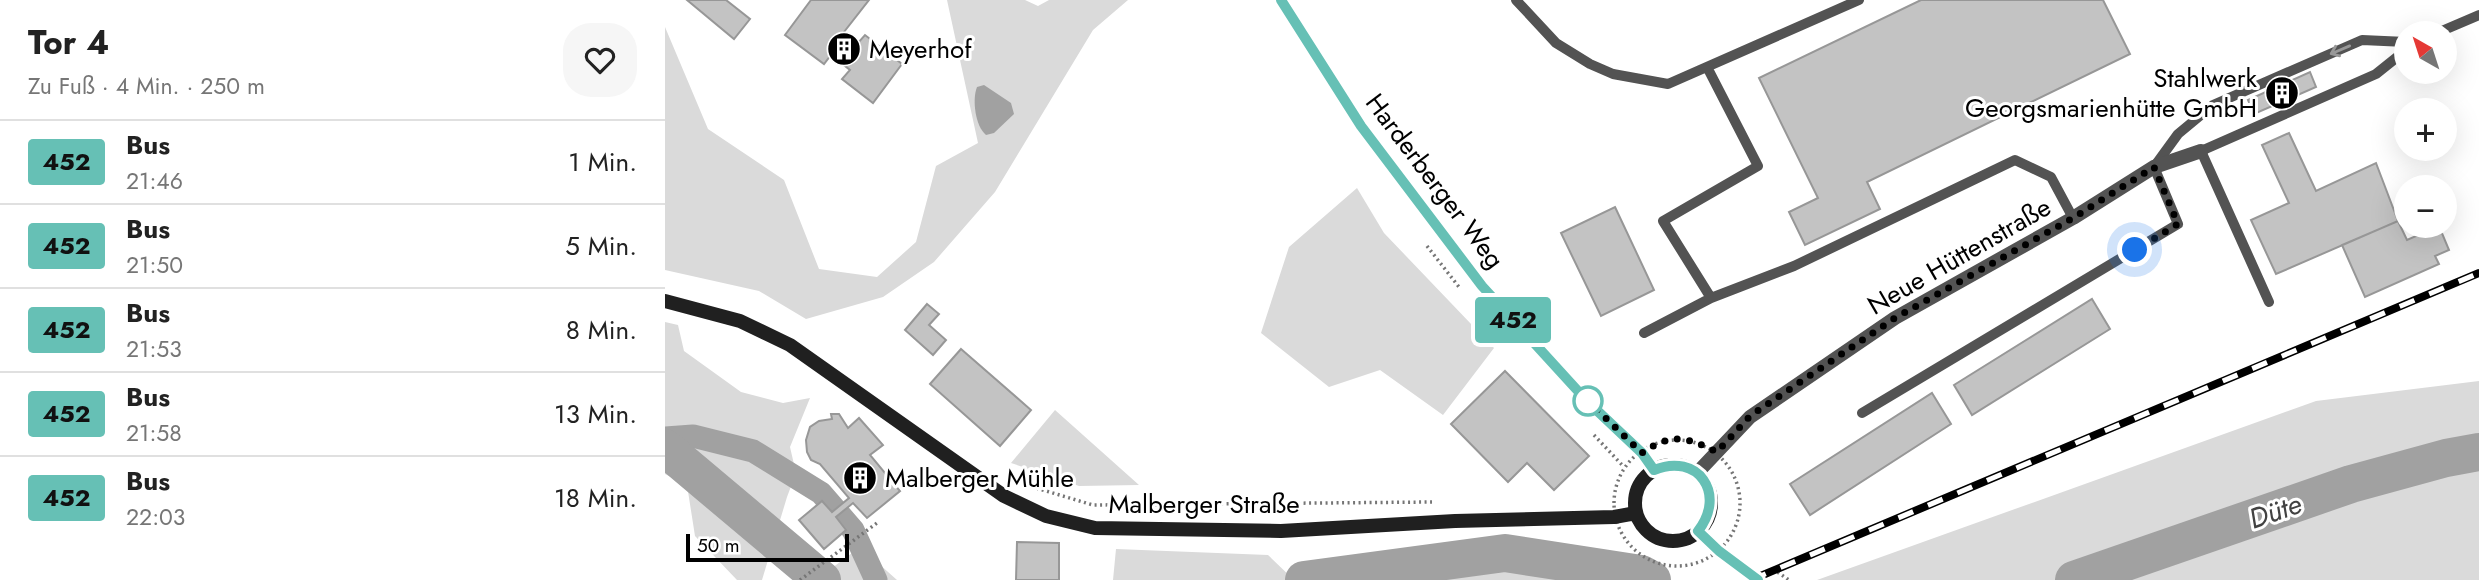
<!DOCTYPE html>
<html lang="de">
<meta charset="utf-8">
<style>
:root{--surface:#fff;--page:#f6f6f6;--text:#222;--muted:#767676;--line:#e0e0e0}
body{margin:0;font-family:Jost,sans-serif;background:var(--page);color:var(--text);height:100vh;display:flex;flex-direction:column;font-size:26px;white-space:nowrap}
*{box-sizing:border-box;margin:0}
p{font-size:23px;color:var(--muted)}
.icon{flex:none;width:38px;height:38px;fill:none;stroke:currentColor;stroke-width:2;stroke-linecap:round;stroke-linejoin:round}
.map{position:relative;flex:1;overflow:hidden}
.drawer{display:flex;flex-direction:column;background:var(--surface);width:665px}
.drawer>*{flex:none}
.badge{padding:0 14px;border-radius:5px;font-size:24px;line-height:46px}
.needle{width:46px;rotate:321deg}
.tools{position:absolute;left:1729px;top:21px;display:grid;gap:14px}
.tools a{display:grid;place-items:center;width:63px;height:63px;border-radius:50%;background:var(--surface);box-shadow:0 7px 28px #0002;font-size:35px}
.scale{position:absolute;left:21px;bottom:18px;width:163px;box-sizing:border-box;padding-left:7px;border:4px solid #000;border-top:0;font-size:19px;line-height:24px;white-space:nowrap;color:#000;-webkit-text-stroke:5px #fff;paint-order:stroke}
.you{position:absolute;width:35px;height:35px;margin:-18px;border:5px solid #fff;border-radius:50%;background:#1a73e8;box-shadow:0 0 0 10px #1a73e833}
.map>.badge{position:absolute;translate:-50% -50%;box-shadow:0 0 0 4px #fff}
.round{display:grid;place-items:center;flex:none;width:74px;height:74px;border-radius:28px;background:var(--page)}
.headline{display:flex;align-items:center;justify-content:space-between;height:119px;padding:0 28px}
h1{font-size:33px;font-weight:700;line-height:52px}
ul{padding:0;list-style:none}
li{display:flex;align-items:center;gap:21px;height:84px;padding:0 28px;border-top:2px solid var(--line)}
li div{flex:1}
li b{display:block;font-size:26px}
li em{font-style:normal}
li .badge{min-width:77px;font-weight:700;text-align:center}
main{display:flex;flex:1;min-height:0}
.map>svg:first-child{display:block}
</style>
<main>
<section class="drawer">
<div class="headline"><div><h1>Tor 4</h1><p>Zu Fuß · 4 Min. · 250 m</p></div><a class="round"><svg class="icon" aria-label="heart" viewBox="0 0 24 24"><path d="M12 20l-8-8c-3-5 5-10 8-4 3-6 11-1 8 4z"/></svg></a></div>
<ul>
<li><span class="badge" style="background:#66c0b5;color:#111">452</span><div><b>Bus</b><p>21:46</p></div><em>1 Min.</em></li>
<li><span class="badge" style="background:#66c0b5;color:#111">452</span><div><b>Bus</b><p>21:50</p></div><em>5 Min.</em></li>
<li><span class="badge" style="background:#66c0b5;color:#111">452</span><div><b>Bus</b><p>21:53</p></div><em>8 Min.</em></li>
<li><span class="badge" style="background:#66c0b5;color:#111">452</span><div><b>Bus</b><p>21:58</p></div><em>13 Min.</em></li>
<li><span class="badge" style="background:#66c0b5;color:#111">452</span><div><b>Bus</b><p>22:03</p></div><em>18 Min.</em></li>
</ul>
</section>
<div class="map">
<svg width="1814" height="580" viewBox="0 0 1814 580">
<rect width="100%" height="100%" fill="#fff"/>
<path fill="#dadada" d="M282 0H360L373 6 384 0H463L428 30 330 192 269 262 218 297 141 319 94 291 0 270V27L43 129 119 180 154 269 212 277 251 242 271 166 313 143Z
M692 188 719 233 829 348 778 415 715 370 664 387 596 333 624 247Z
M0 322 13 325 19 351 76 392 118 403 145 398 125 447 131 473 122 497 97 580H72L30 536 22 485 0 474Z
M1814 381V580H1152L1651 401Z
M390 410 474 485 414 486 346 463Z
M195 547 232 580H151Z
M451 549 603 555 629 580H448Z
M841 566 945 580H742Z"/>
<path fill="#a1a1a1" d="M319 85 346 103 349 114 329 133 321 135C310 126 307 99 312 87Z"/>
<g fill="none" stroke-linecap="round" stroke-linejoin="round">
<path stroke="#a1a1a1" stroke-width="23" d="M0 438 28 436 88 451 156 493 188 530 211 580"/>
<path stroke="#a1a1a1" stroke-width="38" d="M0 448 157 580
M639 580 840 553 976 574 987 580
M1409 580 1686 484 1781 458 1814 452"/>
</g>
<path fill="#c3c3c3" stroke="#979797" stroke-width="2" d="M22 0H61L85 19 69 39Z
M146 0H204L179 32 193 43 200 35 237 64 208 103 177 79 185 70 166 55 159 64 120 35Z
M1256 0H1438L1465 54 1202 182 1215 209 1140 245 1124 212 1153 198 1094 78Z
M1645 72 1651 87 1589 114 1583 100Z
M1624 133 1651 191 1711 163 1733 221 1611 274 1586 220 1624 203 1597 145Z
M950 207 989 290 936 316 896 233Z
M1733 221 1742 240 1774 226 1784 250 1770 256 1774 264 1700 297 1677 245Z
M1427 299 1445 329 1307 415 1289 385Z
M262 304 274 314 264 325 281 340 268 355 240 330Z
M296 349 366 410 335 446 265 384Z
M840 371 924 456 889 490 862 463 843 482 786 424Z
M1267 393 1286 424 1145 515 1125 484Z
M166 414H174L183 428 194 418 218 445 205 455 235 491 202 518 188 503 171 517 181 530 159 549 134 520 157 501 167 512 184 498 155 464 146 460 142 452 141 440 145 427 154 421 167 419Z
M352 542 394 543V580H351Z"/>
<g fill="none" stroke-linecap="round" stroke-linejoin="round">
<path stroke="#757575" stroke-width="3.5" stroke-dasharray="2 3.5" stroke-linecap="butt" d="M762 246 794 287
M929 435 959 467
M949 503a63 63 0 1 1 126 0a63 63 0 1 1-126 0Z
M361 485 428 505 767 502
M1108 569 1124 580
M135 580 212 523"/>
<path stroke="#535353" stroke-width="10" d="M851 0 891 43 925 64 948 74 1003 84 1194 0
M1772 33 1814 15
M1046 298 1129 266 1350 160 1386 177 1408 218
M1604 302 1536 151 1711 74 1741 50
M979 333 1046 298 998 221 1093 166 1042 67
M1197 413 1513 224 1489 167 1513 134 1548 105 1697 40 1741 42"/>
<path stroke="#535353" stroke-width="14" d="M616 0 696 126 817 286 923 402 977 453 989 470
M1032 473 1085 417 1230 318 1408 218 1489 167 1536 151"/>
<path stroke="#202020" stroke-width="14" d="M0 301 75 321 125 345 339 496 381 516 430 528 616 531 790 521 949 517 971 513
M970 503a38 38 0 1 1 76 0a38 38 0 1 1-76 0Z
M1033 531 1054 551 1093 580"/>
<g stroke="#000" stroke-width="8">
<path id="rail" d="M1086 580 1814 273"/>
</g>
<use href="#rail" stroke="#fff" stroke-width="5" stroke-dasharray="16" stroke-linecap="butt"/>
</g>
<defs><path id="oneway-shaft" d="M-6 0H5M1.5-3L5.5 0L1.5 3" fill="none" stroke-width="1.6" stroke-linecap="round" stroke-linejoin="round" transform="scale(1.75)"/></defs>
<use stroke="#989898" href="#oneway-shaft" transform="translate(1675 50) rotate(157)"/>
<g fill="none" stroke-linecap="round" stroke-linejoin="round">
<g stroke="#fff" stroke-width="16">
<path id="line" d="M616 0 696 126 817 286 923 402 977 453 989 470C1033 452 1062 494 1033 531L1054 551 1093 580"/>
</g>
<use href="#line" stroke="#66c0b5" stroke-width="10"/>
<path stroke="#000" stroke-width="7" stroke-dasharray="0 12.6" d="M923 401 977 453C1007 432 1021 437 1052 452L1085 416 1230 318 1408 218 1489 167 1513 224 1470 250"/>
</g>
<defs>
<g id="building-disc" transform="scale(1.75)"><circle r="9.5" fill="#000" stroke="#fff"/><path d="M-4-6H4V6H1V3H-1V6H-4ZM-2.5-4.3h1.7v1.8h-1.7ZM.8-4.3h1.7v1.8H.8ZM-2.5-1h1.7V.8h-1.7ZM.8-1h1.7V.8H.8Z" fill="#fff"/></g>
</defs>
<g fill-rule="evenodd">
<use href="#building-disc" x="179" y="49"/>
<use href="#building-disc" x="1617" y="93"/>
<use href="#building-disc" x="195" y="478"/>
</g>
<circle fill="#fff" stroke="#66c0b5" stroke-width="3.5" cx="923" cy="401" r="14"/>
<g text-anchor="middle" stroke-width="6" stroke-linejoin="round" paint-order="stroke">
<g font-size="26" fill="#000" stroke="#fff" text-anchor="start">
<text x="204" y="58">Meyerhof</text>
<text x="1592" y="87" text-anchor="end">Stahlwerk<tspan x="1592" dy="30">Georgsmarienhütte GmbH</tspan></text>
<text x="220" y="487">Malberger Mühle</text>
</g>
<g font-size="26" fill="#000" stroke="#fff">
<text transform="translate(770 181) rotate(53)" y="9">Harderberger Weg</text>
<text transform="translate(1294 256) rotate(-30)" y="9">Neue Hüttenstraße</text>
<text x="539" y="513">Malberger Straße</text>
</g>
<g font-size="28" font-style="italic" fill="#424242" stroke="#fff">
<text transform="translate(1610 511) rotate(-19)" y="10">Düte</text>
</g>
</g>
</svg>
<div class="tools">
<a><svg class="needle" viewBox="-14 -14 28 28"><path d="M0-13l5 13h-10z" fill="#e53935"/><path d="M0 13l5-13h-10z" fill="#767676"/></svg></a>
<a>+</a>
<a>−</a>
</div>
<div class="scale">50 m</div>
<div class="you" style="left:1470px;top:250px"></div>
<b class="badge" style="left:848px;top:320px;background:#66c0b5;color:#111">452</b>
</div>
</main>
